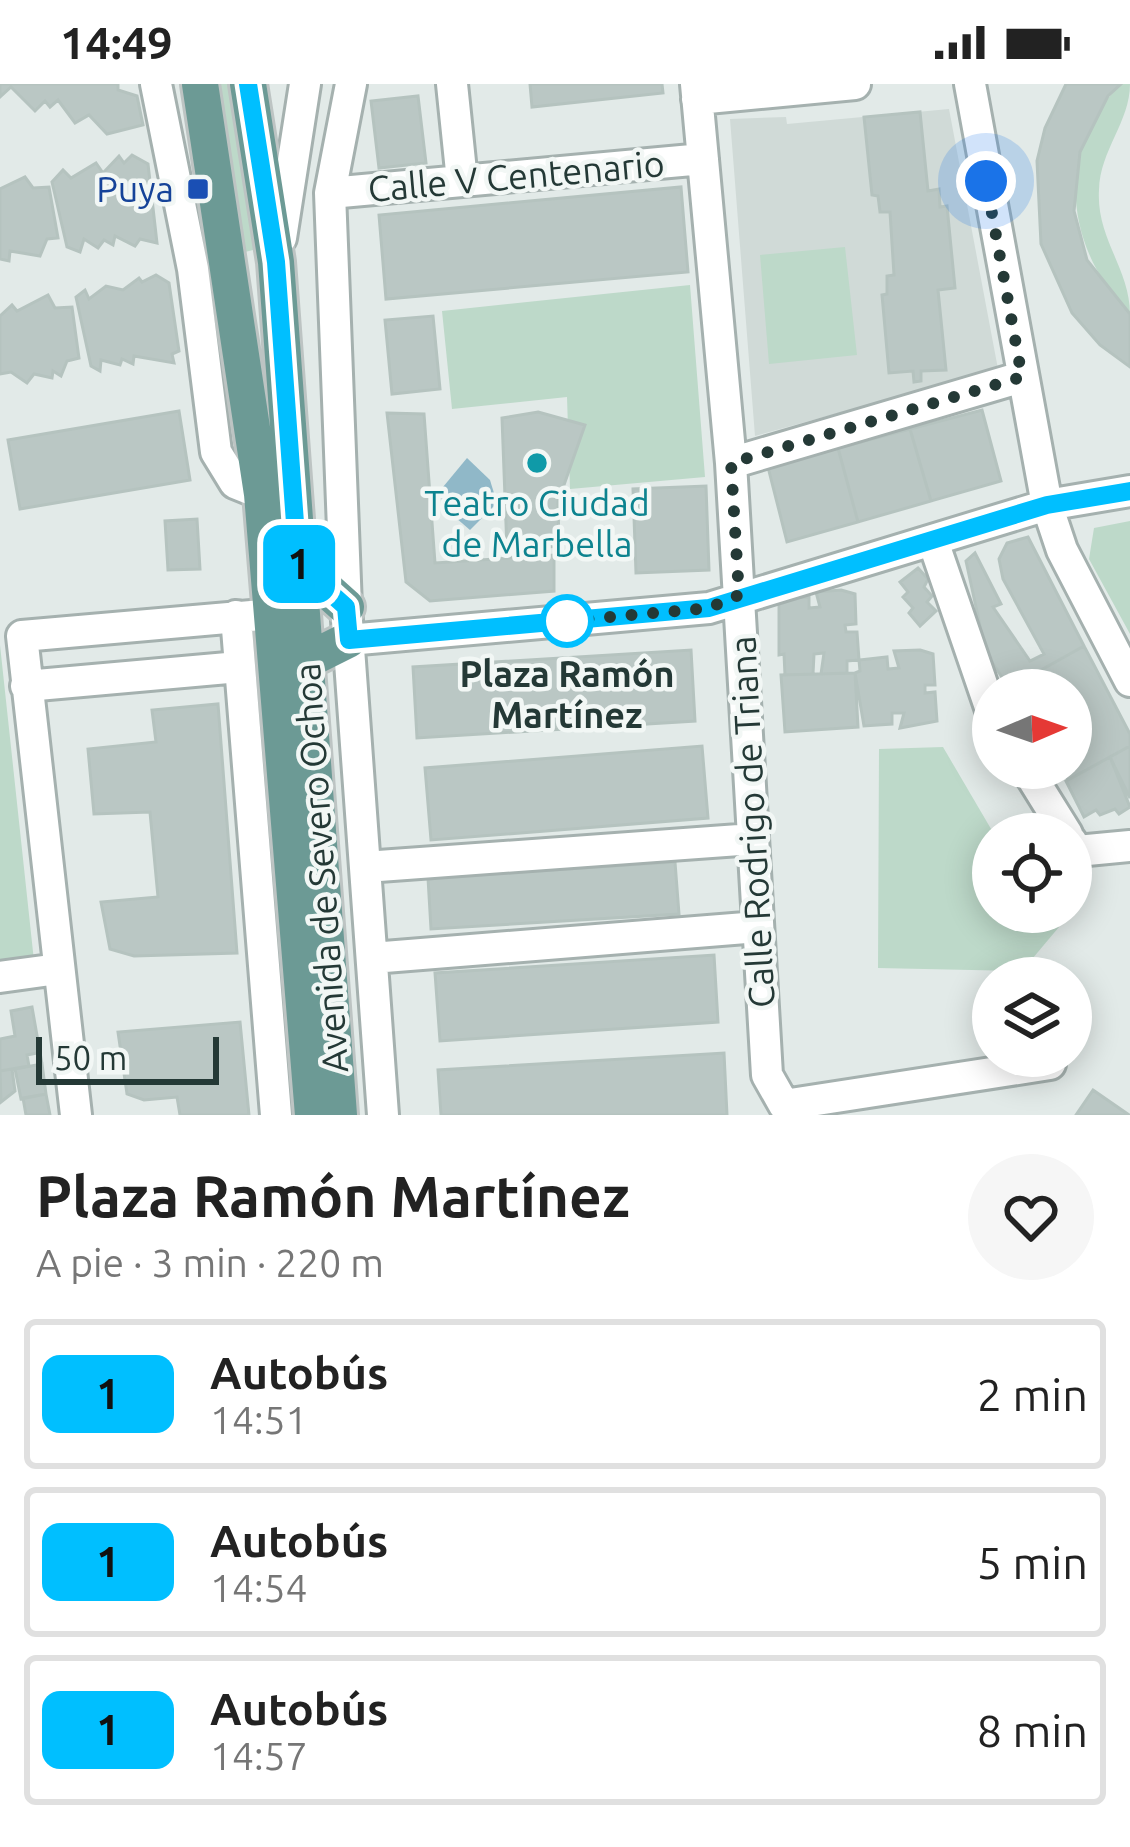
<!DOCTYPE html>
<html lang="es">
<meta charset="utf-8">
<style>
:root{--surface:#fff;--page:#f6f6f6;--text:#222;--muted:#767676;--line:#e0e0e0}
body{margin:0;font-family:Ubuntu,sans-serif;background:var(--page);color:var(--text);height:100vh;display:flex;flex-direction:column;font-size:45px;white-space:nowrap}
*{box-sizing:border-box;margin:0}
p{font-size:39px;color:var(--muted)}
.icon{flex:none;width:66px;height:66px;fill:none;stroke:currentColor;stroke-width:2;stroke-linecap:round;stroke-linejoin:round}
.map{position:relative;height:1031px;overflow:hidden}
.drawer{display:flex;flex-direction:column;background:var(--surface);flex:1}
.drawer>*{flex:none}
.badge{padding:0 24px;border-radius:18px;font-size:42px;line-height:78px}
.needle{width:78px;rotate:88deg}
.tools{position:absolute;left:972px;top:585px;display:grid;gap:24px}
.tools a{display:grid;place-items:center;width:120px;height:120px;border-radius:50%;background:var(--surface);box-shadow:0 6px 30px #0003;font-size:60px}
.scale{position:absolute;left:36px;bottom:30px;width:183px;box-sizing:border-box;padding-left:12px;border:6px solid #243936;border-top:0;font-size:33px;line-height:42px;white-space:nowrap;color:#243936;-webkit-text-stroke:9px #f2f7f5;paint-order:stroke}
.you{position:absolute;width:60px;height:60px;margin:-30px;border:9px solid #fff;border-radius:50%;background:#1a73e8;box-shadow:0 0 0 18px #1a73e833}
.map>.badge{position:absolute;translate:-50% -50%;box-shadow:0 0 0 6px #fff}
.round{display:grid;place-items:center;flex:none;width:126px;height:126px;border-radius:63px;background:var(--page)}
.headline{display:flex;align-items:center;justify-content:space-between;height:204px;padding:0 36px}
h1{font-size:57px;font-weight:700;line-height:90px}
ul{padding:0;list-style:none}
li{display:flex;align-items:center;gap:36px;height:150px;margin:0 24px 18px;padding:0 12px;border:6px solid var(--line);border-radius:12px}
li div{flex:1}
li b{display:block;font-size:45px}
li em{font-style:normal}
li .badge{min-width:132px;font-weight:700;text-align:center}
.status{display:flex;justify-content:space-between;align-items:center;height:84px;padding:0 60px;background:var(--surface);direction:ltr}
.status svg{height:33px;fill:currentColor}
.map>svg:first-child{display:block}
</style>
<div class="status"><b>14:49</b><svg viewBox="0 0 49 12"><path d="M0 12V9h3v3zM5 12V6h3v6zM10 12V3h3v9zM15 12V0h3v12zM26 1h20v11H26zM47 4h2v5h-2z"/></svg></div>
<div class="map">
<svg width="1130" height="1031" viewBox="0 0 1130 1031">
<rect width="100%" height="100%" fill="#e2eae8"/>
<path fill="#d0dad7" d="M949 25 998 285 755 352 730 35 786 33 787 40Z"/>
<path fill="#bdd9c9" d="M216 0H231L257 165 245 168Z
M1121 0H1130C1130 38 1100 66 1099 106 1096 154 1130 185 1130 230 1067 167 1052 68 1121 0Z
M845 163 857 271 769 280 760 171Z
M690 201 705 393 570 405 567 313 452 325 442 227Z
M1130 437V550L1089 475 1094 444Z
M0 561 34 877 0 879Z
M943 663 994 750 993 828H1046L1059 843 1022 887 878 884 879 665Z"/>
<path fill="#90b8c8" d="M467 374 490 396 497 419 470 446 441 421 443 403Z"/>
<path fill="#bac7c4" stroke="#b5c3bf" stroke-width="3" d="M0 0H118V6L137 12 143 41 107 50 89 31 75 39 58 16 50 23 45 17 35 27 11 3 0 13Z
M530 0H662L663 9 532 23Z
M1066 0H1121L1108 12 1080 68 1074 127 1087 176 1130 230V283L1100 261 1072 229 1041 160 1037 77 1045 44Z
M418 12 426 79 379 84 371 17Z
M920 28 928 107 939 105 940 123 947 122 955 204 938 206 946 286 921 287V297L914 298 913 287 889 289 882 211 887 210V192L894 191 890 128H880L878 112 872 111 864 33Z
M132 71 148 80 157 159 140 155 135 162 115 152 113 161 104 156 98 164 84 155 80 168 67 163 52 98 63 86 71 94 96 79 103 89 119 72 124 79Z
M25 93 33 104 49 103 58 154 47 155 40 172 10 167 9 177 0 175V105Z
M681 103 688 188 386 215 379 131Z
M156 191 169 199 179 267 172 270 174 279 134 272 133 280 122 275 120 281 101 276 100 287 91 282 76 213 85 206 89 215 106 202 123 206 139 194 142 198Z
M48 211 55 224 72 223 79 274 67 277 61 292 53 287 52 294 34 290 27 299 11 288 0 290V232L12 221 17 227Z
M433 232 440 305 392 310 385 236Z
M982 326 1001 397 931 417 910 345Z
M179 327 190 396 20 425 8 356Z
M538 328 585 341 558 418 559 462 507 466 502 334Z
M387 329 424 330 435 479 554 471V507L430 517 406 498Z
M910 345 931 417 858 438 838 364Z
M838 364 858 438 787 458 768 383Z
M706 402 709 486 636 489 633 405Z
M197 435 200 485 168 486 165 437Z
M1028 453 1084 562 1009 604 986 569 966 477 975 469 1001 520 993 523 1030 577 1044 570 1003 495 999 475 1007 459Z
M918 484 928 495 924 503 932 512 927 518 936 527 920 542 909 529 913 524 903 513 908 508 900 498Z
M841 506 855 510 856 540 845 541 846 548H857L859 576 847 577V589L821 590 824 569 814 570 813 590 785 591 784 570 779 571V514L809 513V524L820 523 816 508Z
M1084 562 1130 650V662L1068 696 1060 684H1071V606L1009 604Z
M691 566 695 637 417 654 413 583Z
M920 566 933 570 935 601H925V609L935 608 937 637 900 644 904 629H892V640L864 642 855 589 860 587 859 576 887 573 888 585 899 584 894 567Z
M855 589 858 643 785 648 781 591Z
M218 620 237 869 134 872 110 865 101 818 158 813 150 728 94 730 88 665 156 658 152 626Z
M702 662 708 734 431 756 425 684Z
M1130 662V714L1110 673Z
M1110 673 1130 723 1119 730 1115 725 1100 731 1096 726 1084 733 1066 697Z
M675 778 679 830 431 845 428 794Z
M714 871 718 938 440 957 435 889Z
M32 923 42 980 37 969 27 971 29 982 0 987V955L15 952 11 927Z
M240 938 249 1031H180L177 1013 144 1016 127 1010 118 948Z
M724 969 727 1031H441L438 986Z
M42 980 46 1010 21 1015 15 985Z
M12 985 15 1007 1 1018 0 987Z
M1093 1006 1129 1031H1076Z
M46 1010 50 1031H26L23 1014Z"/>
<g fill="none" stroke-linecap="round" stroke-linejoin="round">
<g stroke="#a5b1af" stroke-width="36">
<path id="minor" d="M156 0 193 185 216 368 235 399 262 410
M351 0 330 109 346 523 383 1031
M452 0 462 97
M696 0 731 379 767 991 784 1021 801 1031
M970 0 1047 421 1062 466 1130 597
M697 15 855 0
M330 109 703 75
M281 154 305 0
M731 379 1022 293
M933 457 993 632
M236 532 276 1031
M348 556 709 524 1047 421 1130 407
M26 602 239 583
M1026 684 1067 750
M1071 757 1077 767 1130 762
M365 783 753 755
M372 874 758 843
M0 893 58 885
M784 1021 1050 980
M76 1031 22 552 273 530"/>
</g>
<g stroke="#bdc4c3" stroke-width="42">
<path id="major" d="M200 0 262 410 313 1031
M248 0 276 178 339 1031
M298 480 346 523
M306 577 348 556"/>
</g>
<use href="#minor" stroke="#fff" stroke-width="30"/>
<use href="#major" stroke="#6c9a95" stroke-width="36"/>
</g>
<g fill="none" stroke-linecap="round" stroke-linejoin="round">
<g stroke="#fff" stroke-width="27">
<path id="line" d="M248 0 276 178 298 480 346 523 349 556 709 524 1047 421 1130 407"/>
</g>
<use href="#line" stroke="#00bfff" stroke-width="18"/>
<path stroke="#243936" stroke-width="12" stroke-dasharray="0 21.6" d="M567 537 709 524 739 511 731 379 1022 293 986 97"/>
</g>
<rect fill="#1a4fb4" stroke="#f2f7f5" stroke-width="4.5" x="186" y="93" width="24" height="24" rx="6"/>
<circle fill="#0f9aa8" stroke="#f2f7f5" stroke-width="4.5" cx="537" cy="379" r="12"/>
<circle fill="#fff" stroke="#00bfff" stroke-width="6" cx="567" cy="537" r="24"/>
<g text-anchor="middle" stroke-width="9" stroke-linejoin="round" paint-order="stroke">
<g font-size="36" fill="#243936" stroke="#f2f7f5">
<text transform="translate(516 92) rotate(-5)" y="13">Calle V Centenario</text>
<text transform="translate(752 738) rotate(-93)" y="13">Calle Rodrigo de Triana</text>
<text transform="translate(321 784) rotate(-94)" y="13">Avenida de Severo Ochoa</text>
</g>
<g font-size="36" fill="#164399" stroke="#f2f7f5" text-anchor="end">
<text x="174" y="118">Puya</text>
</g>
<g font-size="36" fill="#0d838f" stroke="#f2f7f5">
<text x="537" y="432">Teatro Ciudad<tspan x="537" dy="41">de Marbella</tspan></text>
</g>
<g font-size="36" font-weight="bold" fill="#243936" stroke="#f2f7f5">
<text x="567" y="603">Plaza Ramón<tspan x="567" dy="41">Martínez</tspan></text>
</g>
</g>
</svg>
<div class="tools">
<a><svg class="needle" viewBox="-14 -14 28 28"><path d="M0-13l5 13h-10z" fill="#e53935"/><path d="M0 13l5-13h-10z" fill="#767676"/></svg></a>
<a><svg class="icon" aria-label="locate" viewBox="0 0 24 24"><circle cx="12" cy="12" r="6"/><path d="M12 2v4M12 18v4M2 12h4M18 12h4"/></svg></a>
<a><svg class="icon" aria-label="layers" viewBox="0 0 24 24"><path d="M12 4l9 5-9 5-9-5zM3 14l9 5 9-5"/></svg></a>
</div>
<div class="scale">50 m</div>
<div class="you" style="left:986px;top:97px"></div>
<b class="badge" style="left:299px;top:480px;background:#00bfff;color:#111">1</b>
</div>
<section class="drawer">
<div class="headline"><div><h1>Plaza Ramón Martínez</h1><p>A pie · 3 min · 220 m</p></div><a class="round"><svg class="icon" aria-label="heart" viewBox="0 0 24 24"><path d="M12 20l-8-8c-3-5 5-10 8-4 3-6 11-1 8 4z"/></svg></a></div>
<ul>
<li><span class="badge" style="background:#00bfff;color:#111">1</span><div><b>Autobús</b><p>14:51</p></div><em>2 min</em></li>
<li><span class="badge" style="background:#00bfff;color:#111">1</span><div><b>Autobús</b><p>14:54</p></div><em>5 min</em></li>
<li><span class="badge" style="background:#00bfff;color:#111">1</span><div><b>Autobús</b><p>14:57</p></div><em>8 min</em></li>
</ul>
</section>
